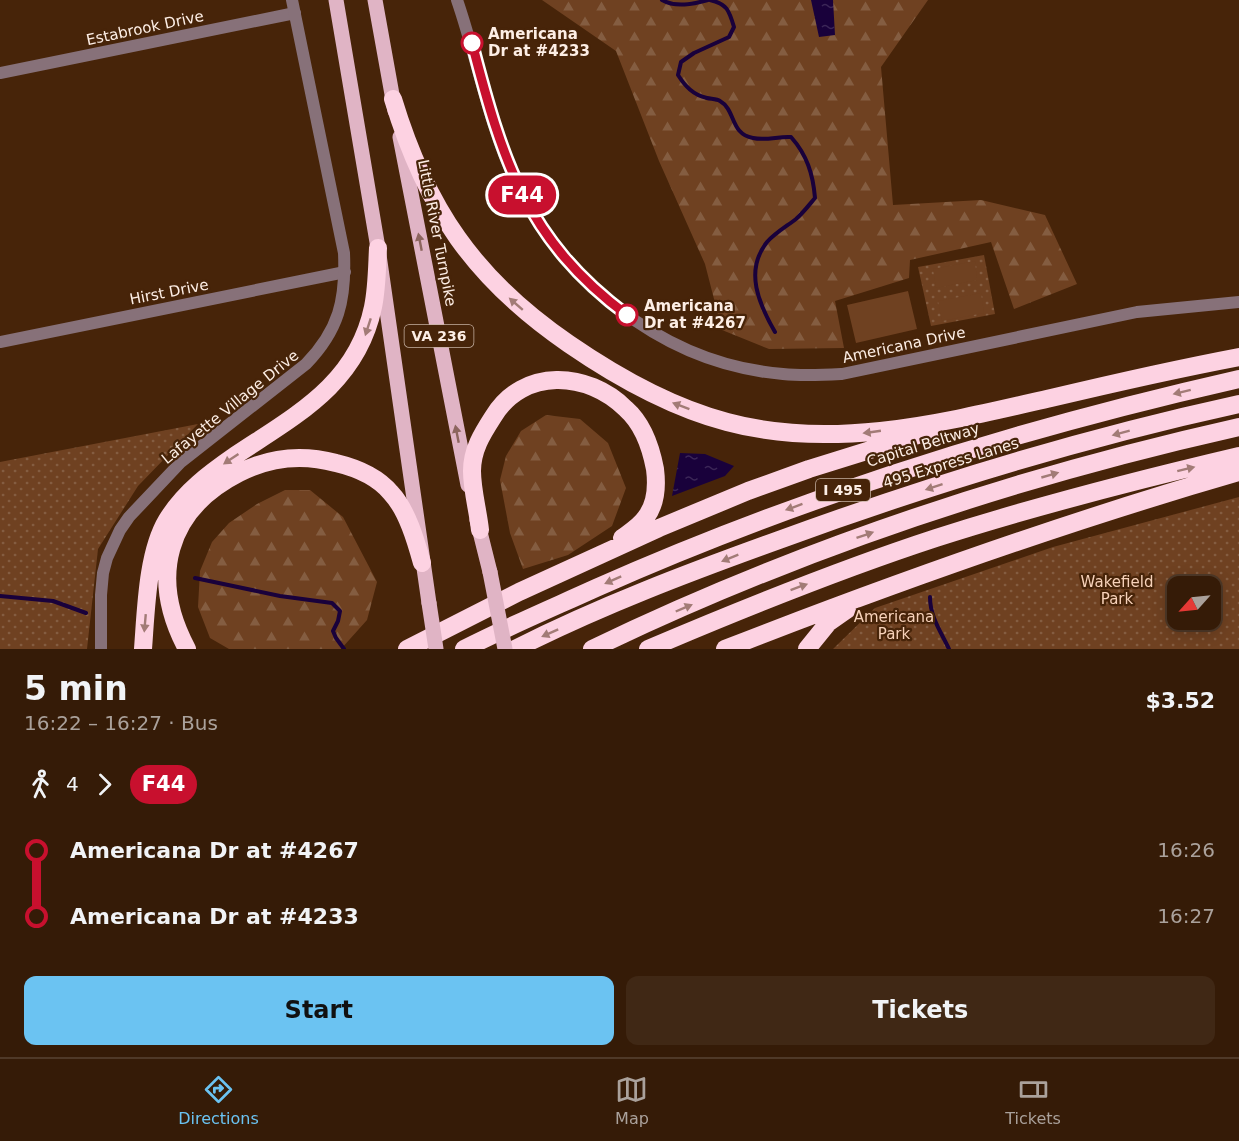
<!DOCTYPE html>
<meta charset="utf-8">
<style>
:root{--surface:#351b07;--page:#402815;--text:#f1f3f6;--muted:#aaa19b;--line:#4f3928;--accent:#6bc3f2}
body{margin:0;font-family:"DejaVu Sans",sans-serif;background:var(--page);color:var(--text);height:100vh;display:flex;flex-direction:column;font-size:22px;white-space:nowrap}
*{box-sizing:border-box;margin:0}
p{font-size:20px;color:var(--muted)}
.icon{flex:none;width:33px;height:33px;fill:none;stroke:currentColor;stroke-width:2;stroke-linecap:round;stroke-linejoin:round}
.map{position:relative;height:649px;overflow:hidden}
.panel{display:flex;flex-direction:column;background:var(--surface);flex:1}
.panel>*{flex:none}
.badge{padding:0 12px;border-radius:20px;font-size:21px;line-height:39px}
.needle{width:39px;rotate:243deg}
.fabs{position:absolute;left:1167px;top:576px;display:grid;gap:12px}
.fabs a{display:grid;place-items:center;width:54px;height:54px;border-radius:12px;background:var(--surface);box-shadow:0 3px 15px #0003,0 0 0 2px var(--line);font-size:30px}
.map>.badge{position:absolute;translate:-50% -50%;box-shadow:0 0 0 3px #fff}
.legs{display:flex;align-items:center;gap:9px;height:66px;padding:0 24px;font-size:20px}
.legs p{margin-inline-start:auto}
.overview{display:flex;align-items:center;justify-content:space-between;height:102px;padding:0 24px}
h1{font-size:33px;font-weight:600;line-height:45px}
.cta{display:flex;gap:12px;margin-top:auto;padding:12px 24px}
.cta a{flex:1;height:69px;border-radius:12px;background:var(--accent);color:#111;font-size:24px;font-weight:600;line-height:69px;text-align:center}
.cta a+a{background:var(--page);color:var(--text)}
ul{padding:0 24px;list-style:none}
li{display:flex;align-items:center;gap:21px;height:66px;font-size:22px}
li i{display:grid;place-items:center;width:9px;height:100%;margin:0 8px;background:currentColor}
li i::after{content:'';width:15px;height:15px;margin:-8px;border:4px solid;border-radius:50%;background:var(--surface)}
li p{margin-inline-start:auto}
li:first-child i{background:linear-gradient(#0000 50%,currentColor 0)}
li:last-child i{background:linear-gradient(currentColor 50%,#0000 0)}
.tab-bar{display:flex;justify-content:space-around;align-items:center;height:84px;border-top:2px solid var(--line);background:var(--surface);font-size:16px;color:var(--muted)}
.tab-bar a{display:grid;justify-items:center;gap:3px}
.tab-bar .active{color:var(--accent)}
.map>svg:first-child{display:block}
</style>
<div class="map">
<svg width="1239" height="649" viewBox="0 0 1239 649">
<defs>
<pattern id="forest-firs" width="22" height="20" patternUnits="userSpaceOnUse" patternTransform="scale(1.5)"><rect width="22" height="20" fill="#6f4121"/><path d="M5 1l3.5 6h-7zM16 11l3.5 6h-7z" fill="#845d41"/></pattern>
<pattern id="park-dots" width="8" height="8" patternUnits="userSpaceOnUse" patternTransform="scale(1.5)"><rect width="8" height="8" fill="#6f4121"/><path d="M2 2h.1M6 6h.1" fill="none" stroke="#845d41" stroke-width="1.8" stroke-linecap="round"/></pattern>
<pattern id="water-ripples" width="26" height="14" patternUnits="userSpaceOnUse" patternTransform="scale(1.5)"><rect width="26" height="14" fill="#19013b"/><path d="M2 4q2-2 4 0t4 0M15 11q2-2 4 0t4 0" fill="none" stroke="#3b2657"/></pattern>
</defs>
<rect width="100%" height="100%" fill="#472409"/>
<path fill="url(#forest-firs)" d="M542 0H928L881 67 893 205 981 200 1045 215 1077 284 1014 309 991 242 910 260 909 278 835 301 844 348 769 349 722 330 705 264 659 161 616 51Z
M546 415 580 419 608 443 626 488 612 526 568 555 523 569 510 533 500 480 506 456 521 431Z
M285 490H310L343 517 377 582 367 620 341 649H229L210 638 198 607 200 571 212 542 229 523 257 504Z"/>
<path fill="url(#park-dots)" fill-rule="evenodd" d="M984 255 995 314 931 326 918 267Z
M198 424 138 486 98 549 87 649H0V462Z
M1239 497V649H833L875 608 1053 547ZM1178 586H1210V620H1178Z"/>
<path fill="#6f4121" d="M975 261 977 280 936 288 933 269Z
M908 291 917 329 856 343 847 305Z
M981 293 984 313 942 321 938 301Z"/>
<path fill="url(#water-ripples)" d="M811 0H833L835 35 819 37Z
M680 453 705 454 734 466 725 476 672 496Z"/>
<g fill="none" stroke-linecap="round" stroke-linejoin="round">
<path stroke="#19013b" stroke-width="4" d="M662 0C676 8 693 4 708 0
M710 0C727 4 729 10 734 27L729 37 694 53 681 62 678 75C685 86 693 95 707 98 711 99 717 99 720 101 736 110 730 134 753 138 766 141 779 136 791 137 807 155 813 174 815 198 809 205 803 213 796 219 787 226 775 233 767 242 744 271 759 304 775 332
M195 578 280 596 332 603 340 611 338 621 333 631 336 638 344 649
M0 596 53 601 86 613
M930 597C930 617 941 632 949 649"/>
<path stroke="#877179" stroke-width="12" d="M0 73 295 13
M0 342 345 272"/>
<path stroke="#877179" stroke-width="12" d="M457 0C476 55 487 115 510 169 558 278 661 364 783 374 803 376 822 375 842 374L1137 312 1239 302
M101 649V595L103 573 107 558 120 530 129 517 181 462 306 364C339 330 346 300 344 253L292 0"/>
<path stroke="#e0b4c5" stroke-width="15" d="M336 0 378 248 429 603
M375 0 395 111
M400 137 468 485
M477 520 490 572"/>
<path stroke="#fdd2e2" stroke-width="18" d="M393 99C426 208 474 279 569 344 617 377 670 407 727 422 834 451 946 422 1051 398 1114 383 1176 369 1239 357
M480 530C478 511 472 490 472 471 472 450 482 434 493 417 523 367 588 371 626 409 643 424 651 448 655 469 657 485 656 504 646 517 640 526 630 532 622 538
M143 649C146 611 147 553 167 520 184 492 210 473 236 455 296 415 357 384 373 307 377 288 377 267 378 248
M187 649C149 578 166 510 239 473 270 457 303 454 336 463 357 468 377 476 391 493 407 510 416 541 422 563
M407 649 519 592 659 528 748 491 809 469 931 431
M464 649C507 627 552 608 596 588 803 496 1018 429 1239 379
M515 649C600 606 690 572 779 540 929 485 1083 438 1239 404
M592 649C797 550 1016 477 1239 427
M648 649C742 609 838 570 936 538 1036 506 1137 480 1239 456
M725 649C894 583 1065 522 1239 472
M807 649 828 623 848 609"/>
<path stroke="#e0b4c5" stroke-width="15" d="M490 572 505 649
M429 603 436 649"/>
</g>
<defs><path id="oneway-solid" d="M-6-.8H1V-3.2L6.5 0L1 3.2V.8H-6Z" transform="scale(1.5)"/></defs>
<g fill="#8c655e">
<use href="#oneway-solid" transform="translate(420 242) rotate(-101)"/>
<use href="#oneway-solid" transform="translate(457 434) rotate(-101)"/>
</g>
<g fill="#a27b76">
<use href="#oneway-solid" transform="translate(516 304) rotate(-139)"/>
<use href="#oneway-solid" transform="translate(368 327) rotate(108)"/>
<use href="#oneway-solid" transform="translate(1182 392) rotate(166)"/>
<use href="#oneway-solid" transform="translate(681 406) rotate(-159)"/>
<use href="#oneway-solid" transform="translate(872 432) rotate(172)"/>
<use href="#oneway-solid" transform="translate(1121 433) rotate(165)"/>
<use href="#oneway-solid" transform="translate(231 459) rotate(146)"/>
<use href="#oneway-solid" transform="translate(1186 469) rotate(-14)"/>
<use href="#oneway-solid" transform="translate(1050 475) rotate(-16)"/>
<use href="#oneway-solid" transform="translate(934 487) rotate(162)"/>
<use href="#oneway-solid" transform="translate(794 507) rotate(160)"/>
<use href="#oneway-solid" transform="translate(865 535) rotate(-19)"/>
<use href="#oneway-solid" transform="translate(730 558) rotate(158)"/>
<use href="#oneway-solid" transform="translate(613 580) rotate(156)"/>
<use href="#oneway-solid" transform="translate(799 587) rotate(-20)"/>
<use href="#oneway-solid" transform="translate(684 608) rotate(-23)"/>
<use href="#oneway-solid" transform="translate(145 623) rotate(95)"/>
<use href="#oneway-solid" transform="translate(550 633) rotate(156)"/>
</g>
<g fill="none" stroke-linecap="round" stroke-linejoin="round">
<g stroke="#fff" stroke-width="14">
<path id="line-1" d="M472 43C502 159 526 240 627 315"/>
</g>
<use href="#line-1" stroke="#c8102e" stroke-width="9"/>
</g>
<g fill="#fff" stroke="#c8102e" stroke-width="3">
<circle cx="472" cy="43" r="10"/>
<circle cx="627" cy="315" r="10"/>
</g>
<g text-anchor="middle" stroke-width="4.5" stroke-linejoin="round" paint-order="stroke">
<g fill="#472409" stroke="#c6b1a3" stroke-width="1.5">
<rect x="404.5" y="325" width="69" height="22" rx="4.5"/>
<rect x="816" y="479" width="54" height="22" rx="4.5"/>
</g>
<g font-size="14" font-weight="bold" fill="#fdeee5">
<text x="439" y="341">VA 236</text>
<text x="843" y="495">I 495</text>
</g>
<g font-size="15" fill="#fdeee5" stroke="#472409">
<text transform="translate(145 28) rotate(-12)" y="5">Estabrook Drive</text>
<text transform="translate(437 233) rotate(79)" y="5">Little River Turnpike</text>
<text transform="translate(169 292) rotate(-11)" y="5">Hirst Drive</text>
<text transform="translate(904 345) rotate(-12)" y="5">Americana Drive</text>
<text transform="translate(230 407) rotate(-39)" y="5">Lafayette Village Drive</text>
<text transform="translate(923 445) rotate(-17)" y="5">Capital Beltway</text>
<text transform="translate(951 463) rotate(-17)" y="5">495 Express Lanes</text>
</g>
<g font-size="15" font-weight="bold" fill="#fdeee5" stroke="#472409" text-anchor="start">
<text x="488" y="39">Americana<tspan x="488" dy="17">Dr at #4233</tspan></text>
<text x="644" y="311">Americana<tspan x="644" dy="17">Dr at #4267</tspan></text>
</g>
<g font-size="15" fill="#f7d2ba" stroke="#472409">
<text x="1117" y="587">Wakefield<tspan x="1117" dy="17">Park</tspan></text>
<text x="894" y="622">Americana<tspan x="894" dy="17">Park</tspan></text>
</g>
</g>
</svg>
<div class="fabs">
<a><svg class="needle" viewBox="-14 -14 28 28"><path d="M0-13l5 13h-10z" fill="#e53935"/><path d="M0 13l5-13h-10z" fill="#aaa19b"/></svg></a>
</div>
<b class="badge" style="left:522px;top:195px;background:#c8102e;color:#fff">F44</b>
</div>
<section class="panel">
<div class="overview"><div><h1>5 min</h1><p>16:22 – 16:27 · Bus</p></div><b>$3.52</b></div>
<div class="legs"><svg class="icon" aria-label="walk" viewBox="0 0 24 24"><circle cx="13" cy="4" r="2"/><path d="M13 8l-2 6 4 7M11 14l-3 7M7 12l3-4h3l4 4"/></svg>4<svg class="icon" aria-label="forward" viewBox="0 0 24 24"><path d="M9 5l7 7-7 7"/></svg><b class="badge" style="background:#c8102e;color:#fff">F44</b></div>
<ul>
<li><i style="color:#c8102e"></i><b>Americana Dr at #4267</b><p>16:26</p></li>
<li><i style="color:#c8102e"></i><b>Americana Dr at #4233</b><p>16:27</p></li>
</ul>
<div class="cta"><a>Start</a><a>Tickets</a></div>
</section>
<nav class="tab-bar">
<a class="active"><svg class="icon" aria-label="directions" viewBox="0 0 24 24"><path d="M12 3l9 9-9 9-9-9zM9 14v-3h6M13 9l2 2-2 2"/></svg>Directions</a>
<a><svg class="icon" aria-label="map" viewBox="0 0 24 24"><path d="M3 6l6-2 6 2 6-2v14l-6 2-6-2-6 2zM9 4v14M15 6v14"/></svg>Map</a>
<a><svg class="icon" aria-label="tickets" viewBox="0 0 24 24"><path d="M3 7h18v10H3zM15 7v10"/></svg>Tickets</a>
</nav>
